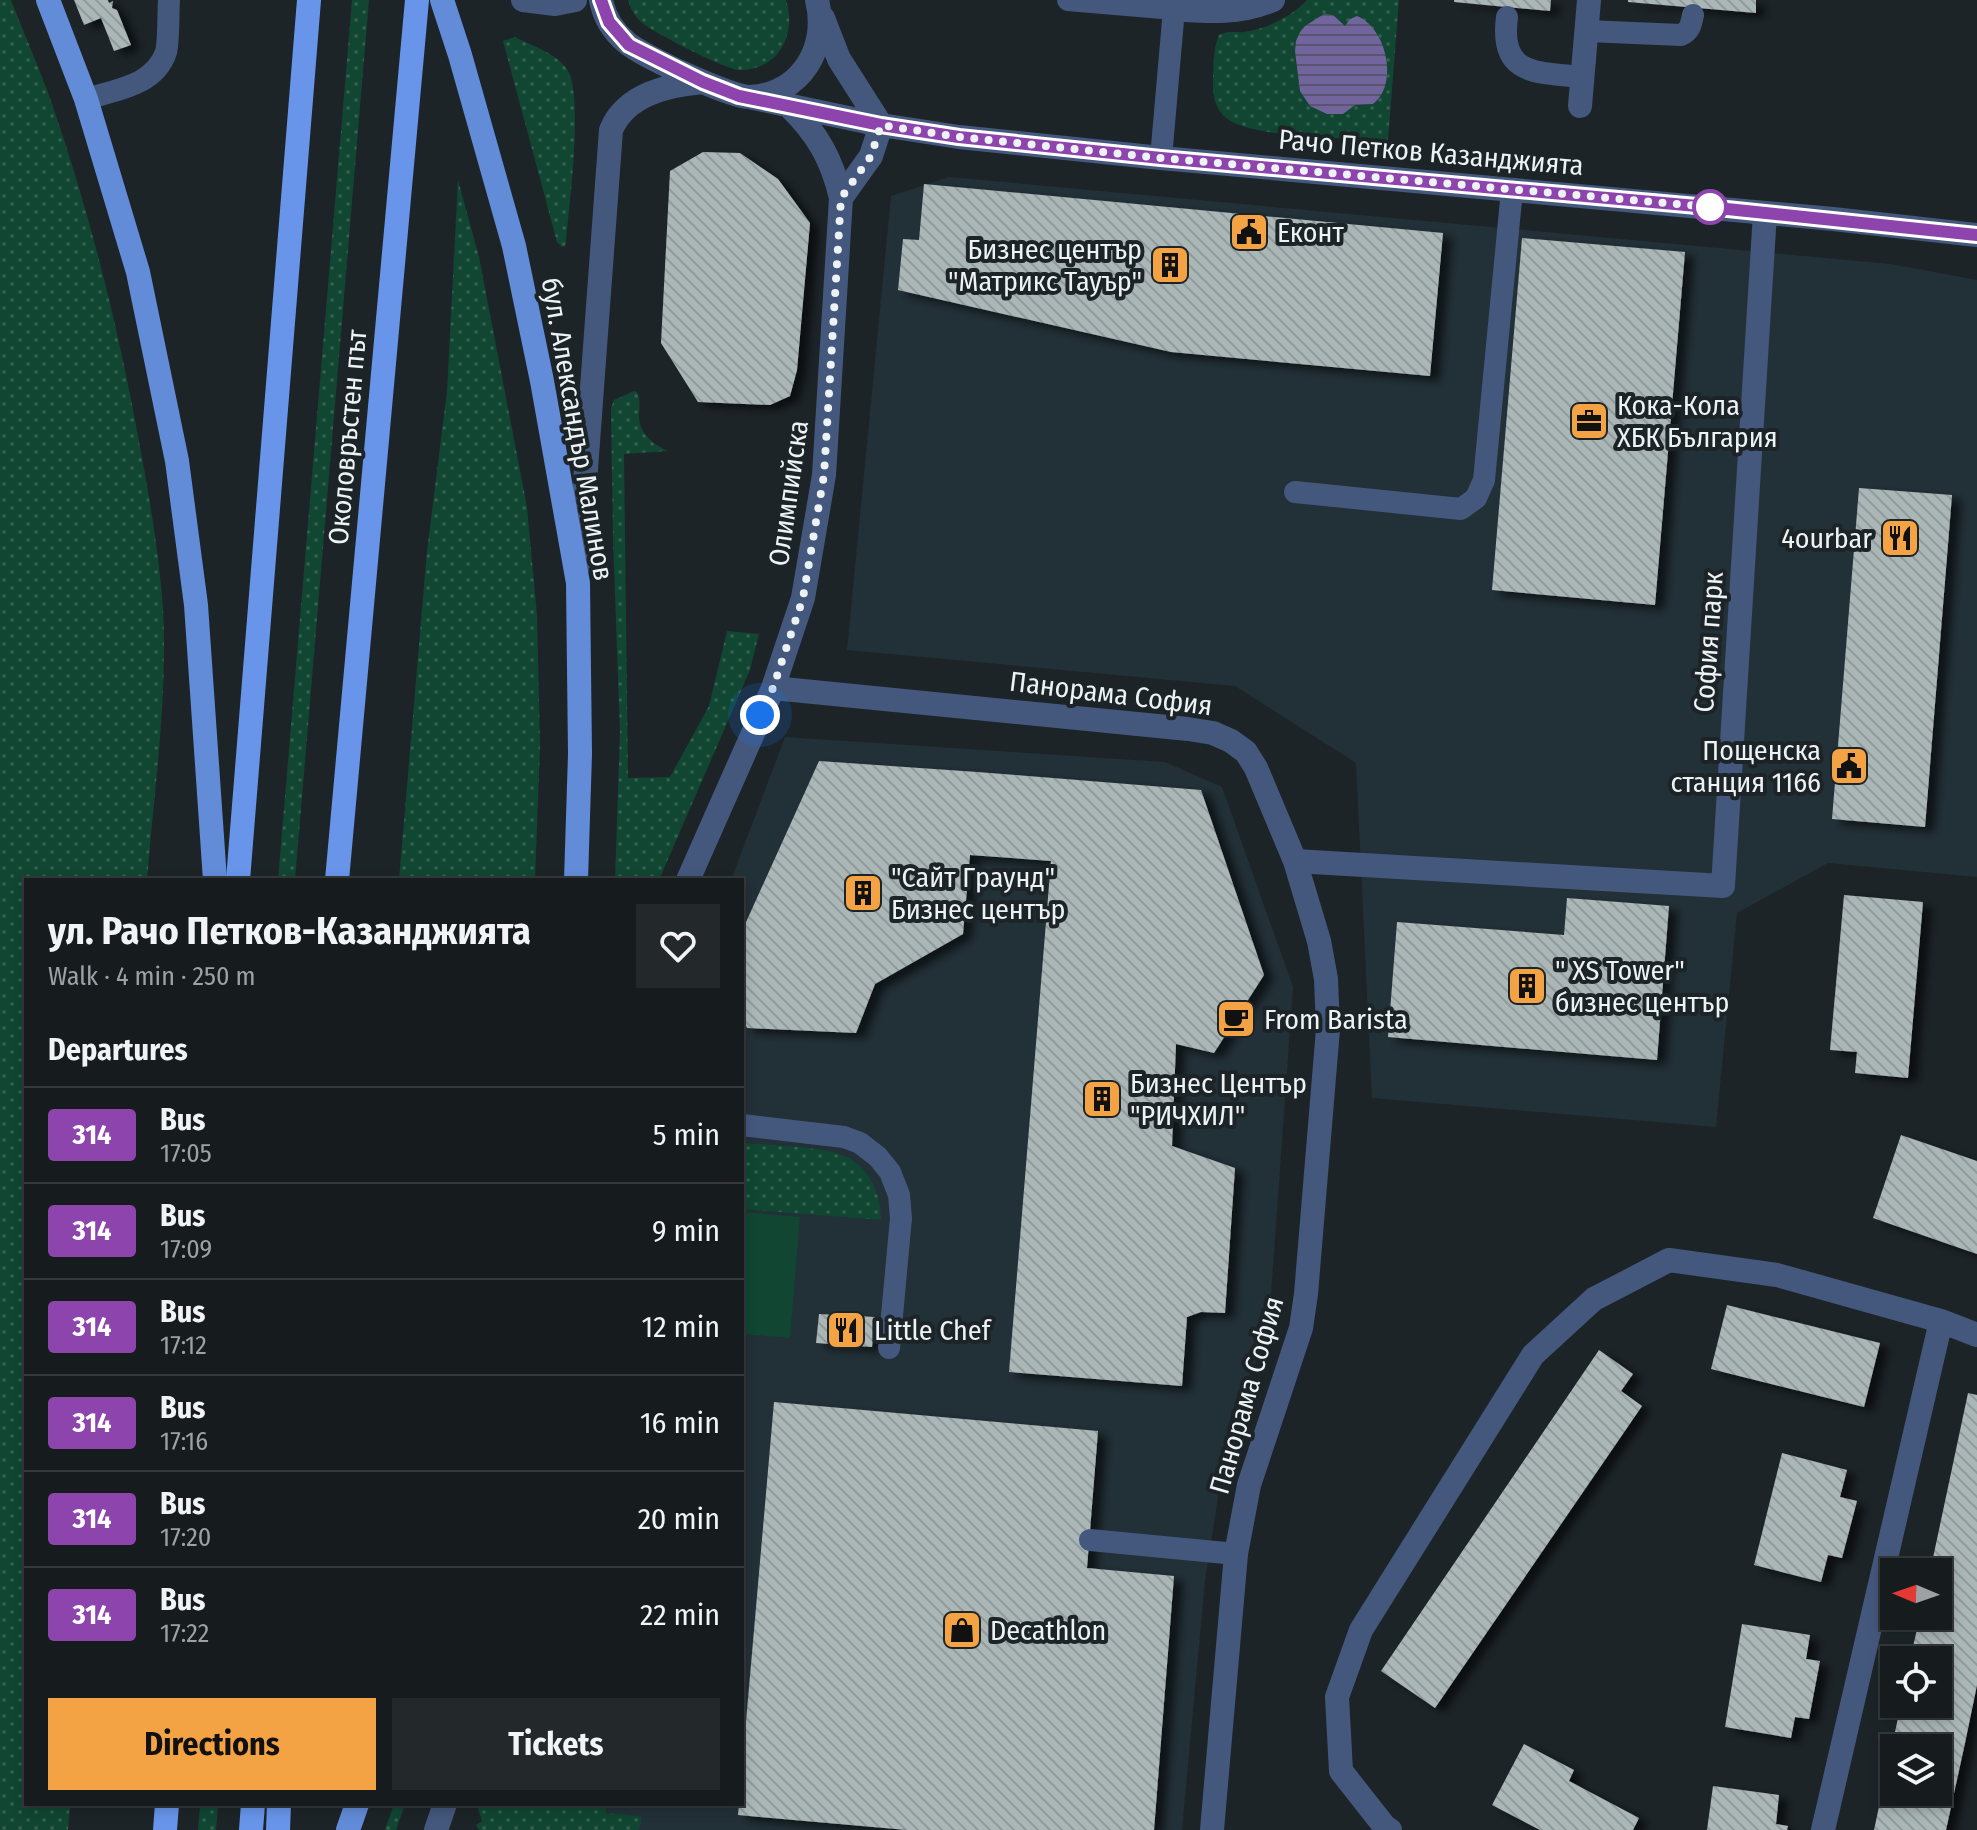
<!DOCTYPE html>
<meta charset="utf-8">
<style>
:root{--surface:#161b1e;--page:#23282b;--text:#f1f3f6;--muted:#9ea1a4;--line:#35393c;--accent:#f4a344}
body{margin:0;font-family:"Fira Sans Condensed",sans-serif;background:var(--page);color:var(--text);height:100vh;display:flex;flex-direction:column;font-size:30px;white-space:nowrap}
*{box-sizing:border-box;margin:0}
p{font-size:26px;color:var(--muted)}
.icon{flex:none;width:44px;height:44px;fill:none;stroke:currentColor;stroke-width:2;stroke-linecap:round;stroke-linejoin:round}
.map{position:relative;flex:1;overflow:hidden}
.sheet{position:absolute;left:24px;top:878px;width:720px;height:928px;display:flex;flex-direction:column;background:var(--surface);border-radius:0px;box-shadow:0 4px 12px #0003,0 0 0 2px var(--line)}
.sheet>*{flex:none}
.badge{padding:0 16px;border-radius:6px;font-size:28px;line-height:52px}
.needle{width:52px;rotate:272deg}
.fabs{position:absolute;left:1880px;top:1558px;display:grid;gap:16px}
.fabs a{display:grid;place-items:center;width:72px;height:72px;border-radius:0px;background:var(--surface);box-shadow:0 4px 12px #0003,0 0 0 2px var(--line);font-size:40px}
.you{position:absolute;width:40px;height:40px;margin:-20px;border:6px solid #fff;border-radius:50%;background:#1a73e8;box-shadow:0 0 0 12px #1a73e833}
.map>.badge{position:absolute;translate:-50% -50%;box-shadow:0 0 0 4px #fff}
h2{padding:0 24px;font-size:30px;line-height:72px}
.round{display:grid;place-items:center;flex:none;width:84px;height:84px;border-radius:0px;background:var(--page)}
.overview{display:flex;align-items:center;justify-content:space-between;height:136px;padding:0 24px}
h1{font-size:38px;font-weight:700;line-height:60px}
.primary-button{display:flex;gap:16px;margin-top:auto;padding:16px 24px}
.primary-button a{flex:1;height:92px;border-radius:0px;background:var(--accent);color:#111;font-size:32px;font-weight:700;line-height:92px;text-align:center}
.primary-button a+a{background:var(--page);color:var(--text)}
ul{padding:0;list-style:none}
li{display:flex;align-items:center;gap:24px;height:96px;padding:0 24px;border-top:2px solid var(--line)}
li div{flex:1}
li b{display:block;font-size:30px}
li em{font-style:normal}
li .badge{min-width:88px;font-weight:700;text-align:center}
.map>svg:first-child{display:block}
</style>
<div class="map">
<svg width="1977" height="1830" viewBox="0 0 1977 1830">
<defs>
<pattern id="green-dots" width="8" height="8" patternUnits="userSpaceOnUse" patternTransform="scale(2)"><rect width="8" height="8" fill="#104632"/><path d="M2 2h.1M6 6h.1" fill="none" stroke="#336150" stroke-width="1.8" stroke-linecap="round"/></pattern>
<pattern id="water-rules" width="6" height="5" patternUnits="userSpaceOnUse" patternTransform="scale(2)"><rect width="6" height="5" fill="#72649c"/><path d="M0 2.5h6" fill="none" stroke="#5a556f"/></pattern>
<pattern id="building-back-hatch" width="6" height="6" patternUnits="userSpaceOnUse" patternTransform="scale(2)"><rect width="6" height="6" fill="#abb6b6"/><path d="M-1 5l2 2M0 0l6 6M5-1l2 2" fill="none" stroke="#929b9b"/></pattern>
<filter id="shadow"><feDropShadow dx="9" dy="5" stdDeviation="4" flood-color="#0009"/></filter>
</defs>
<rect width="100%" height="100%" fill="#1d2428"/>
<path fill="#223037" d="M949 177 1891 264 1977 280V877L1828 863 1737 913 1716 1127 1372 1098 1356 763 1235 686 847 650 891 196Z
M785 737 1165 762 1222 787 1293 987 1268 1336 1231 1413 1205 1581 1182 1830H502L508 1804H742V880H731Z"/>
<path fill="url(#green-dots)" d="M0 0H11C24 34 39 67 51 101 90 213 119 330 140 447 150 500 159 554 163 608 168 699 154 790 147 880H26V1804H70L68 1830H0Z
M352 0H369L295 880H278Z
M628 0H786C797 34 779 70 740 70 726 70 659 35 645 25 636 19 631 10 628 0Z
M1307 0H1399L1388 140C1353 138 1249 139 1225 117 1213 105 1213 93 1213 77 1214 62 1213 49 1219 35 1230 30 1234 33 1244 32 1267 29 1292 16 1307 0Z
M515 37C532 46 556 53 567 69 584 94 569 207 566 241L565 246 562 247 557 242 503 41Z
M458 180 479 257 527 507 537 615 540 746 535 880H399L427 551 447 391Z
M634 391 637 392C641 401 639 408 639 418 640 434 654 445 668 451L624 454 628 778 670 777 709 706 727 631 759 634 750 670 659 880H615L620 733 613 539 611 408 614 400Z
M742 1143C767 1145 828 1147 847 1157 871 1170 881 1195 881 1220L742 1209Z
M200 1804H218L216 1830H198Z
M394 1804H405L396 1830H385Z
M479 1804H606V1813L638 1816 641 1817V1824L638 1830H479L476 1825 482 1821 478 1809Z"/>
<path fill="#104632" d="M742 1212 800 1217 790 1338 742 1334Z"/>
<path fill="url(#water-rules)" d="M1324 14 1333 15 1345 26 1350 19 1357 16C1387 28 1399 85 1373 104L1355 105 1343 114H1327L1310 106 1300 91 1295 51 1296 41 1300 32 1305 26Z"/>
<path fill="url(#building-back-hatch)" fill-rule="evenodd" filter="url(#shadow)" d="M74 0H108L109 3 113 1 112 8 117 10 131 45 114 51 101 18 84 25Z
M1454 0H1551L1550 11 1454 2Z
M1628 0H1756V13L1628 2Z
M703 152 740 153 778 179 810 223 797 370 790 396 770 405 698 402 661 343 670 171Z
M924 184 1443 233 1430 376 1171 352 898 290 903 239 919 240Z
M1522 238 1685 252 1655 605 1492 590Z
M1859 488 1952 495 1925 827 1832 819Z
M819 761 977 772 1201 790 1264 975 1214 1053 1176 1044 1172 1146 1235 1168 1225 1313 1201 1312 1187 1317 1182 1386 1009 1372 1051 861 970 855 963 934 875 984 856 1033 747 1028 742 1017V931Z
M1844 895 1923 902 1908 1078 1855 1073 1857 1052 1830 1050Z
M1567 898 1669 906 1657 1060 1388 1037 1397 922 1564 935Z
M1901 1135 1977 1161V1254L1873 1218Z
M1727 1305 1880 1343 1864 1407 1711 1369Z
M819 1314 875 1317 872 1347 816 1343Z
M1599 1350 1633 1374 1621 1391 1642 1406 1435 1708 1381 1671Z
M1968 1393 1977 1395V1685L1965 1743 1946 1830H1874L1901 1704H1938V1660H1910L1920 1616H1938V1572H1930ZM1894 1748H1938V1792H1894Z
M774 1402 1098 1431 1087 1568 1174 1576 1154 1830H907L738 1815 739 1804H742V1767Z
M1782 1453 1847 1470 1840 1497 1857 1501 1842 1558 1828 1555 1821 1582 1754 1565Z
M1742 1624 1810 1635 1806 1659 1820 1661 1809 1719 1795 1717 1791 1738 1725 1727Z
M1524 1744 1574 1770 1569 1781 1639 1818 1633 1830H1540L1492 1805Z
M1713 1786 1779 1795 1776 1824 1788 1826 1787 1830H1707Z"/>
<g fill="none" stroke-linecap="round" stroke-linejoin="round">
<path stroke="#44587d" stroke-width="22" d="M1068 0 1174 9 1161 158
M1507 17C1499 77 1538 72 1582 77
M1587 31 1681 35C1690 31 1691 25 1693 15
M86 99C114 90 155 86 166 52 169 40 168 14 169 0
M1295 492 1461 509 1476 498 1484 480 1512 190
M742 1125 844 1137 860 1143 878 1157 890 1172 899 1195 901 1218 889 1348
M1090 1540 1236 1554"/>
<path stroke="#44587d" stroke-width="24" d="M1174 9C1208 12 1241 14 1273 0"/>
<path stroke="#44587d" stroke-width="24" d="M523 0 555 4 575 0
M601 0C604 16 613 31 626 42 640 55 732 98 750 97 801 94 829 48 817 0
M823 18 839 59 881 125
M749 97 881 125 959 137 1161 158 1833 219 1977 235
M1580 106 1589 0
M841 198 871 156 881 125
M579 564 611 130C626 94 668 85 703 82
M773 688 1188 729 1213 733 1231 741 1246 752 1256 768 1295 861 1319 941 1326 979 1328 1029 1306 1294 1301 1328 1249 1485 1236 1554 1212 1830
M1295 861 1723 886 1765 213
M688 880 773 688 803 598 824 475 841 198C832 160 818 134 789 106
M436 1830 445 1804
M1390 1830 1385 1827 1341 1771 1337 1697 1361 1630 1533 1355 1594 1299 1669 1260 1777 1275 1941 1321 1977 1335
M1823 1830 1941 1321"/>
<path stroke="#628bd8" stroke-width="24" d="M48 0 86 99 138 272 177 461 196 605 215 880
M442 0 460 55 514 246 542 381 578 583 580 754 576 880
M348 1830 357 1804"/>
<path stroke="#6895ea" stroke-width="24" d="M238 880 309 0
M337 880 417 0
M165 1830 167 1804
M251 1830 253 1804
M278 1830 279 1804"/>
</g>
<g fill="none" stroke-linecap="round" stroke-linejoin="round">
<g stroke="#fff" stroke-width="18">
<path id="line" d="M601 0 609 22 629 45 703 82 739 96 881 125 959 137 1161 158 1708 207 1977 235"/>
</g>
<use href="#line" stroke="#8e44ad" stroke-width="12"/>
<path stroke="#edf2f5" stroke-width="8" stroke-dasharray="0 14.4" d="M760 715 773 688 803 598 824 475 841 198 871 156 881 125 959 137 1161 158 1710 207"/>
</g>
<defs>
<g id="civic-square" transform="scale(2)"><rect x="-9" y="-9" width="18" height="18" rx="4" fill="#f4a344" stroke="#1d2428"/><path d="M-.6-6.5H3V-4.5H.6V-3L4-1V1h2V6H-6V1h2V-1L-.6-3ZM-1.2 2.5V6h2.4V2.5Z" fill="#111"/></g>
<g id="building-square" transform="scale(2)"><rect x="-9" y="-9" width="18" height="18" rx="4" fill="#f4a344" stroke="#1d2428"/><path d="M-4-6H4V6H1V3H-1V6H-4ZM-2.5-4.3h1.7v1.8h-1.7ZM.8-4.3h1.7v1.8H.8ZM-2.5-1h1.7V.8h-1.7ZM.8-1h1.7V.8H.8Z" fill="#111"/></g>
<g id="office-square" transform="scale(2)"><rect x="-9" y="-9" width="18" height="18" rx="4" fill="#f4a344" stroke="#1d2428"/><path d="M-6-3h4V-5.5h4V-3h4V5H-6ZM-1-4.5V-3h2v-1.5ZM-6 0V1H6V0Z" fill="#111"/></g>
<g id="restaurant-square" transform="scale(2)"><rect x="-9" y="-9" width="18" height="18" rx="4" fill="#f4a344" stroke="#1d2428"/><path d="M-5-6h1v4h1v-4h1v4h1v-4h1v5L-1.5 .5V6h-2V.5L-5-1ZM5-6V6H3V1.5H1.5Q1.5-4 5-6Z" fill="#111"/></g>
<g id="cafe-square" transform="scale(2)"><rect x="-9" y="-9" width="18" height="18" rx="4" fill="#f4a344" stroke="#1d2428"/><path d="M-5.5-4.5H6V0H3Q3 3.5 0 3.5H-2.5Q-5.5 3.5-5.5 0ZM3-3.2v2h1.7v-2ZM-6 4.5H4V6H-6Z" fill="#111"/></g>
<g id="shop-square" transform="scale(2)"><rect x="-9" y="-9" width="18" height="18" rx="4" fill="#f4a344" stroke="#1d2428"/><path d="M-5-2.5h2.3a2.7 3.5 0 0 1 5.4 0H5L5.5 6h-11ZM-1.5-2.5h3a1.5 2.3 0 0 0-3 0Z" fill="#111"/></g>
</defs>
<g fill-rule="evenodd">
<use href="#civic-square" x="1249" y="232"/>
<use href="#building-square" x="1170" y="265"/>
<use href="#office-square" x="1589" y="421"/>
<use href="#restaurant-square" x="1900" y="538"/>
<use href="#civic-square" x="1849" y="766"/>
<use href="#building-square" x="863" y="893"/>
<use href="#building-square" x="1527" y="986"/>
<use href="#cafe-square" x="1236" y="1019"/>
<use href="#building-square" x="1102" y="1099"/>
<use href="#restaurant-square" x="846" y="1330"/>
<use href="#shop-square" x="962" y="1630"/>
</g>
<circle fill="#fff" stroke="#8e44ad" stroke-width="4" cx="1710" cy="207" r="16"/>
<g text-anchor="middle" stroke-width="8" stroke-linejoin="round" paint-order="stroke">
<g font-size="28" fill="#edf2f5" stroke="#1d2428">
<text transform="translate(1431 152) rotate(5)" y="10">Рачо Петков Казанджията</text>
<text transform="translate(578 429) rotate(80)" y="10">бул. Александър Малинов</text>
<text transform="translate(347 437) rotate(-85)" y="10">Околовръстен път</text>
<text transform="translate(788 493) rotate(-82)" y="10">Олимпийска</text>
<text transform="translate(1708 642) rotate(-86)" y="10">София парк</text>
<text transform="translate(1111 693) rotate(7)" y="10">Панорама София</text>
<text transform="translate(1246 1395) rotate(-74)" y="10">Панорама София</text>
</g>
<g font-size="28" fill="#edf2f5" stroke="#1d2428" text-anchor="start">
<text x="1277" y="242">Еконт</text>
<text x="1142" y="259" text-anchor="end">Бизнес център<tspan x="1142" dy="32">"Матрикс Тауър"</tspan></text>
<text x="1617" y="415">Кока-Кола<tspan x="1617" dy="32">ХБК България</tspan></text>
<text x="1872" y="548" text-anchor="end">4ourbar</text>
<text x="1821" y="760" text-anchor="end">Пощенска<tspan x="1821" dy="32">станция 1166</tspan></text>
<text x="891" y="887">"Сайт Граунд"<tspan x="891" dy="32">Бизнес център</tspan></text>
<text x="1555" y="980">" XS Tower"<tspan x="1555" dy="32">бизнес център</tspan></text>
<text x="1264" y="1029">From Barista</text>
<text x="1130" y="1093">Бизнес Център<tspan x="1130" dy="32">"РИЧХИЛ"</tspan></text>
<text x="874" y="1340">Little Chef</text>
<text x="990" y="1640">Decathlon</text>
</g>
</g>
</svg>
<div class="fabs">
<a><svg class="needle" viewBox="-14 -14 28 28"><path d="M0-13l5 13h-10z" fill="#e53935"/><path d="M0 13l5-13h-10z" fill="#9ea1a4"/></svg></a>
<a><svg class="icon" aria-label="locate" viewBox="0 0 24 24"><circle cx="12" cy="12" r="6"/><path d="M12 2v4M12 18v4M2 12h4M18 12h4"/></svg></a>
<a><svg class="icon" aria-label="layers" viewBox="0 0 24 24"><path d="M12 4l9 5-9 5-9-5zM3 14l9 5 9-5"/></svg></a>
</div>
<div class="you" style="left:760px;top:715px"></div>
<section class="sheet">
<div class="overview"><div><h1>ул. Рачо Петков-Казанджията</h1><p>Walk · 4 min · 250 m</p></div><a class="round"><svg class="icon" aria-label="heart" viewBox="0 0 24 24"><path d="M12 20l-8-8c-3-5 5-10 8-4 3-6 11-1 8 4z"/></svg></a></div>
<h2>Departures</h2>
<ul>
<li><span class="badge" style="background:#8e44ad;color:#fff">314</span><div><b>Bus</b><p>17:05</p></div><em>5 min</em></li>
<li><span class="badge" style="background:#8e44ad;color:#fff">314</span><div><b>Bus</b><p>17:09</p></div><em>9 min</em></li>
<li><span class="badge" style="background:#8e44ad;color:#fff">314</span><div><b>Bus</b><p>17:12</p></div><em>12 min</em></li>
<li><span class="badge" style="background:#8e44ad;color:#fff">314</span><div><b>Bus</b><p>17:16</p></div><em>16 min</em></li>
<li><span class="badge" style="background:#8e44ad;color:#fff">314</span><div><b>Bus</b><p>17:20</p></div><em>20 min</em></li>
<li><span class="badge" style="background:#8e44ad;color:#fff">314</span><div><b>Bus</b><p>17:22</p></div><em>22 min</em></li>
</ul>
<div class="primary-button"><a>Directions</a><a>Tickets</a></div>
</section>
</div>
